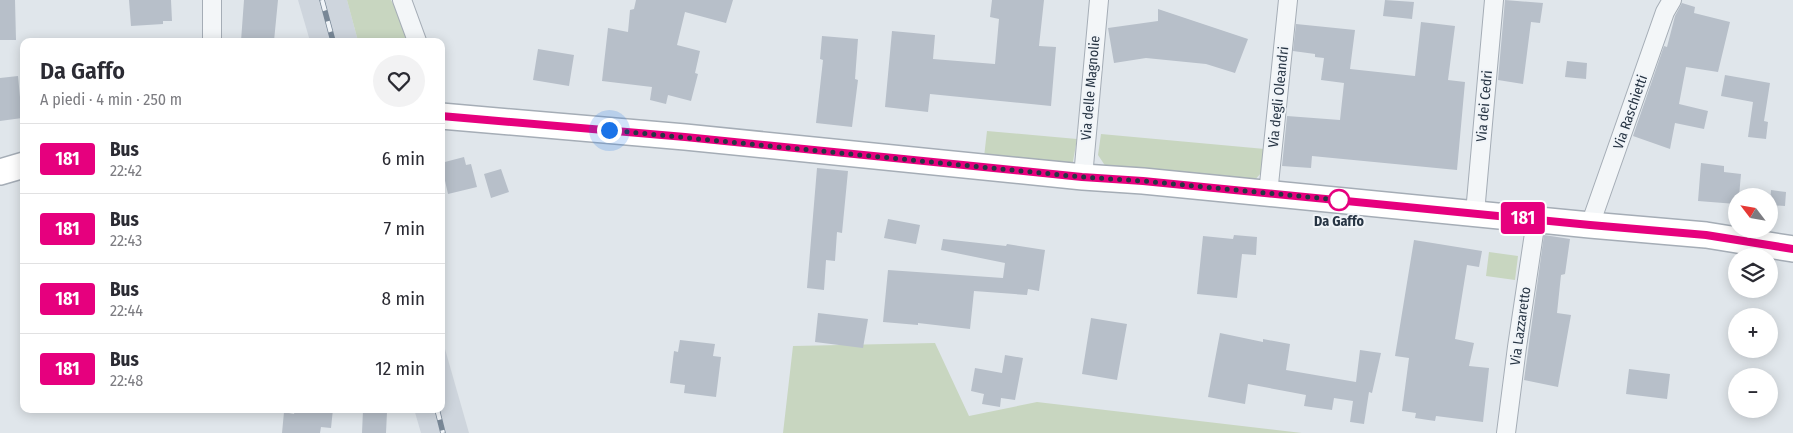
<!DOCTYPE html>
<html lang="it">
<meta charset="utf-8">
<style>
:root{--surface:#fff;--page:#f2f2f3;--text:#2b2b33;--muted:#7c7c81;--line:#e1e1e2}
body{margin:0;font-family:"Fira Sans Condensed",sans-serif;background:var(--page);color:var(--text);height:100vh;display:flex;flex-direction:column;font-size:19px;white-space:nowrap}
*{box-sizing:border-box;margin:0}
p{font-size:16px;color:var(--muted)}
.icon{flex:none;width:28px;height:28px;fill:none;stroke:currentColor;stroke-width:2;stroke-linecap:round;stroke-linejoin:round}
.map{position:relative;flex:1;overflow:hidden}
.sheet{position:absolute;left:20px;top:38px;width:425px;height:375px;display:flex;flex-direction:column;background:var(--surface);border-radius:10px;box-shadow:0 2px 12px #0003}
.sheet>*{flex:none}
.badge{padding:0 10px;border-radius:4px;font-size:18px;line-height:32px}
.needle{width:32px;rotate:301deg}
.fabs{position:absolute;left:1728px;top:188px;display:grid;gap:10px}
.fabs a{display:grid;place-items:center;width:50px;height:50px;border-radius:50%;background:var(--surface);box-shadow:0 2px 12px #0003;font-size:25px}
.you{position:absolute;width:25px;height:25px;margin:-12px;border:4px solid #fff;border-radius:50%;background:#1a73e8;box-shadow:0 0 0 8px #1a73e833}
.map>.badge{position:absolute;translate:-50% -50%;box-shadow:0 0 0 2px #fff}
.round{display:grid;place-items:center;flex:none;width:52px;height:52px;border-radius:26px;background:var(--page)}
.summary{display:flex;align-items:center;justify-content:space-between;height:85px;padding:0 20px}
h1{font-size:24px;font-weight:600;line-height:38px}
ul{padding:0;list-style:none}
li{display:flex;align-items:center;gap:15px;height:70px;padding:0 20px;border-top:1px solid var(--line)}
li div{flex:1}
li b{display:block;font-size:19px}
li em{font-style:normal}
li .badge{min-width:55px;font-weight:700;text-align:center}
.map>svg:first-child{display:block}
</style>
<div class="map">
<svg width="1793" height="433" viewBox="0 0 1793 433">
<rect width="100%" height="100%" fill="#e0e6eb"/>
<path fill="#ced5dd" d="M298 0H347L358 41H310Z
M441 335 469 433H421L414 409H441Z"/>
<path fill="#c8d6c0" d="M347 0H391L399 15 407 41H358Z
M987 131 1077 139 1072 167 984 157Z
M1101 134 1265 149 1263 171 1251 184 1108 170 1098 155Z
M1489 252 1518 256 1515 280 1486 276Z
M935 343 969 416 1037 402 1302 433H783L793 346Z"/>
<path fill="#b7bfc9" d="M0 0H15L16 40H0Z
M129 0H171L172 21H163V24L131 26Z
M244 0H278L274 41H241Z
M636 0H733L726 23 685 12 677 45 700 51 695 73 698 74 691 101 668 95 666 104 650 100 652 87 602 81 608 28 628 32 630 10 634 9Z
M992 0H1044L1039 46 1056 47 1051 106 930 94 928 112 885 107 892 31 935 35 933 59 995 64 999 19 990 17Z
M1385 0 1414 2 1412 19 1383 16Z
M1505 0 1543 3 1540 23 1531 22 1523 84 1498 80Z
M1682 3 1695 7 1694 13 1730 22 1718 72 1686 67 1679 104 1708 111 1704 129 1675 123 1670 149 1633 136 1664 46 1667 47 1675 16Z
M1158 9 1248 39 1235 73 1206 64 1146 58 1114 63 1108 28 1158 21Z
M1421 22 1455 26 1448 80 1465 82 1457 170 1312 156 1311 168 1282 166 1287 116 1340 120 1344 83 1321 80 1324 58 1315 57V54L1293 51 1296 24 1355 30 1350 69 1415 76Z
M822 36 858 39 855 79 858 80 852 127 816 123 823 60 820 59Z
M538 49 574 55 569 86 533 80Z
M1567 61 1587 63 1586 79 1565 77Z
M1725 75 1770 83 1764 121 1768 122 1766 139 1748 137 1753 102 1721 96Z
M18 76 22 118 0 121V78Z
M464 157 466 165 471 164 477 187 448 194 441 163Z
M1701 163 1724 166V172L1741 174 1739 196H1736V204L1698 201Z
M817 168 848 171 842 233 837 232 835 261 826 260 824 290 807 288Z
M501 169 509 192 491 198 484 174Z
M1771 190 1786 192 1785 206 1770 205Z
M888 219 920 225 916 244 884 238Z
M1234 235 1257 237 1256 255 1242 254 1237 298 1197 294 1203 236 1233 239Z
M1544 235 1570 239 1565 274 1561 275 1557 313 1571 315 1558 387 1524 380Z
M943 239 1006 246 1007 244 1045 250 1039 291 1028 289 1027 295 974 291 970 329 918 323V325L883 322 888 270 1003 278 1005 263 941 250Z
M1414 240 1482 251 1479 267 1467 265 1455 339 1474 343 1469 366 1489 368 1483 422 1436 416 1435 421 1415 418 1416 413 1402 411 1409 358 1395 356Z
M818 313 868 319 863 348 815 342Z
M1091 318 1127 324 1117 380 1082 374Z
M1220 333 1263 342V339L1290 344 1286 370 1356 382 1360 350 1381 353 1372 393 1369 392 1364 424 1350 422 1353 401 1334 398 1332 410 1304 406 1306 395 1248 384 1245 404 1208 397Z
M680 340 715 344 713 356 721 357 716 397 684 393 685 385 670 383 674 351 678 352Z
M1005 355 1023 358 1015 400 1001 398 1000 407 982 404 984 394 971 391 975 368 1002 373Z
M1629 369 1670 374 1667 399 1626 394Z
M295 409H333L331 428 321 427 320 433H282L284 412 294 414Z
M363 410 387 412 386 433H362Z"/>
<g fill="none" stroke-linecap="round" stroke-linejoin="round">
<g stroke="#a5adb6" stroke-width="20">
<path id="street" d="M402 0 417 41
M212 41V0
M1083 177 1099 0
M1268 194 1288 0
M1475 213 1494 0
M1590 225 1665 12 1672 0
M1506 433 1517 347 1536 220"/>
</g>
<g stroke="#a5adb6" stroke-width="28">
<path id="secondary" d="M441 116 685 137 1083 177 1143 181 1590 225 1706 235 1793 249
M0 172 24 165"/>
</g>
<use href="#street" stroke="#f3f6f8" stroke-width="18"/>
<use href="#secondary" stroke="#fff" stroke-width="25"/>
<g stroke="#788796" stroke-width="5.5">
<path id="rail" d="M322 0 333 41
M437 409 443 433"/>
</g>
<use href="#rail" stroke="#f0f4f8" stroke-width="4" stroke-dasharray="11" stroke-linecap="butt"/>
</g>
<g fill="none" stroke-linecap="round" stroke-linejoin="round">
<g stroke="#fff" stroke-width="11">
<path id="line" d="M441 116 685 137 1082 177 1143 181 1590 225 1706 235 1793 249"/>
</g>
<use href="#line" stroke="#e6007e" stroke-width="8"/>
<path stroke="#273544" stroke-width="5" stroke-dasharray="0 9" d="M609 130 1082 177 1143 181 1339 200"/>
</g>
<circle fill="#fff" stroke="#e6007e" stroke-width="2.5" cx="1339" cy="200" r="10"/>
<g text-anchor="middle" stroke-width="4" stroke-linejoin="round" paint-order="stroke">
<g font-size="14" fill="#273544" stroke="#f0f4f8">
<text transform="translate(1090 88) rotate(-85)" y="5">Via delle Magnolie</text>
<text transform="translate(1278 97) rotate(-84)" y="5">Via degli Oleandri</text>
<text transform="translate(1484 106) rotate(-85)" y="5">Via dei Cedri</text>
<text transform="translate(1630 112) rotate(-71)" y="5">Via Raschietti</text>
<text transform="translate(1520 326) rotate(-82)" y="5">Via Lazzaretto</text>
</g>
<g font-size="14" font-weight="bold" fill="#273544" stroke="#f0f4f8">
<text x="1339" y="226">Da Gaffo</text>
</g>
</g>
</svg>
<div class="fabs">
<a><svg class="needle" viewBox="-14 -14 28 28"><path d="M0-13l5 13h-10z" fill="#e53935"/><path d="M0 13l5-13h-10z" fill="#7c7c81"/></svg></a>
<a><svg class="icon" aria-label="layers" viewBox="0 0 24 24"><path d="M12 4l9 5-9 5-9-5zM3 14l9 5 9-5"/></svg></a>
<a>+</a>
<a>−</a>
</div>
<div class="you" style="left:609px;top:130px"></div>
<b class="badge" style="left:1523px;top:218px;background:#e6007e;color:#fff">181</b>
<section class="sheet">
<div class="summary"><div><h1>Da Gaffo</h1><p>A piedi · 4 min · 250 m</p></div><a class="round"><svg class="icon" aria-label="heart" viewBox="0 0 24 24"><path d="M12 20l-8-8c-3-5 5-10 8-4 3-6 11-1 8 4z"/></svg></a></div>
<ul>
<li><span class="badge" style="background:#e6007e;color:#fff">181</span><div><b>Bus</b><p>22:42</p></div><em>6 min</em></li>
<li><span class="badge" style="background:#e6007e;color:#fff">181</span><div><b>Bus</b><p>22:43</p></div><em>7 min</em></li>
<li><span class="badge" style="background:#e6007e;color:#fff">181</span><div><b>Bus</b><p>22:44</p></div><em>8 min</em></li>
<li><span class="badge" style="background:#e6007e;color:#fff">181</span><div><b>Bus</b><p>22:48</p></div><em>12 min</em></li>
</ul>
</section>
</div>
